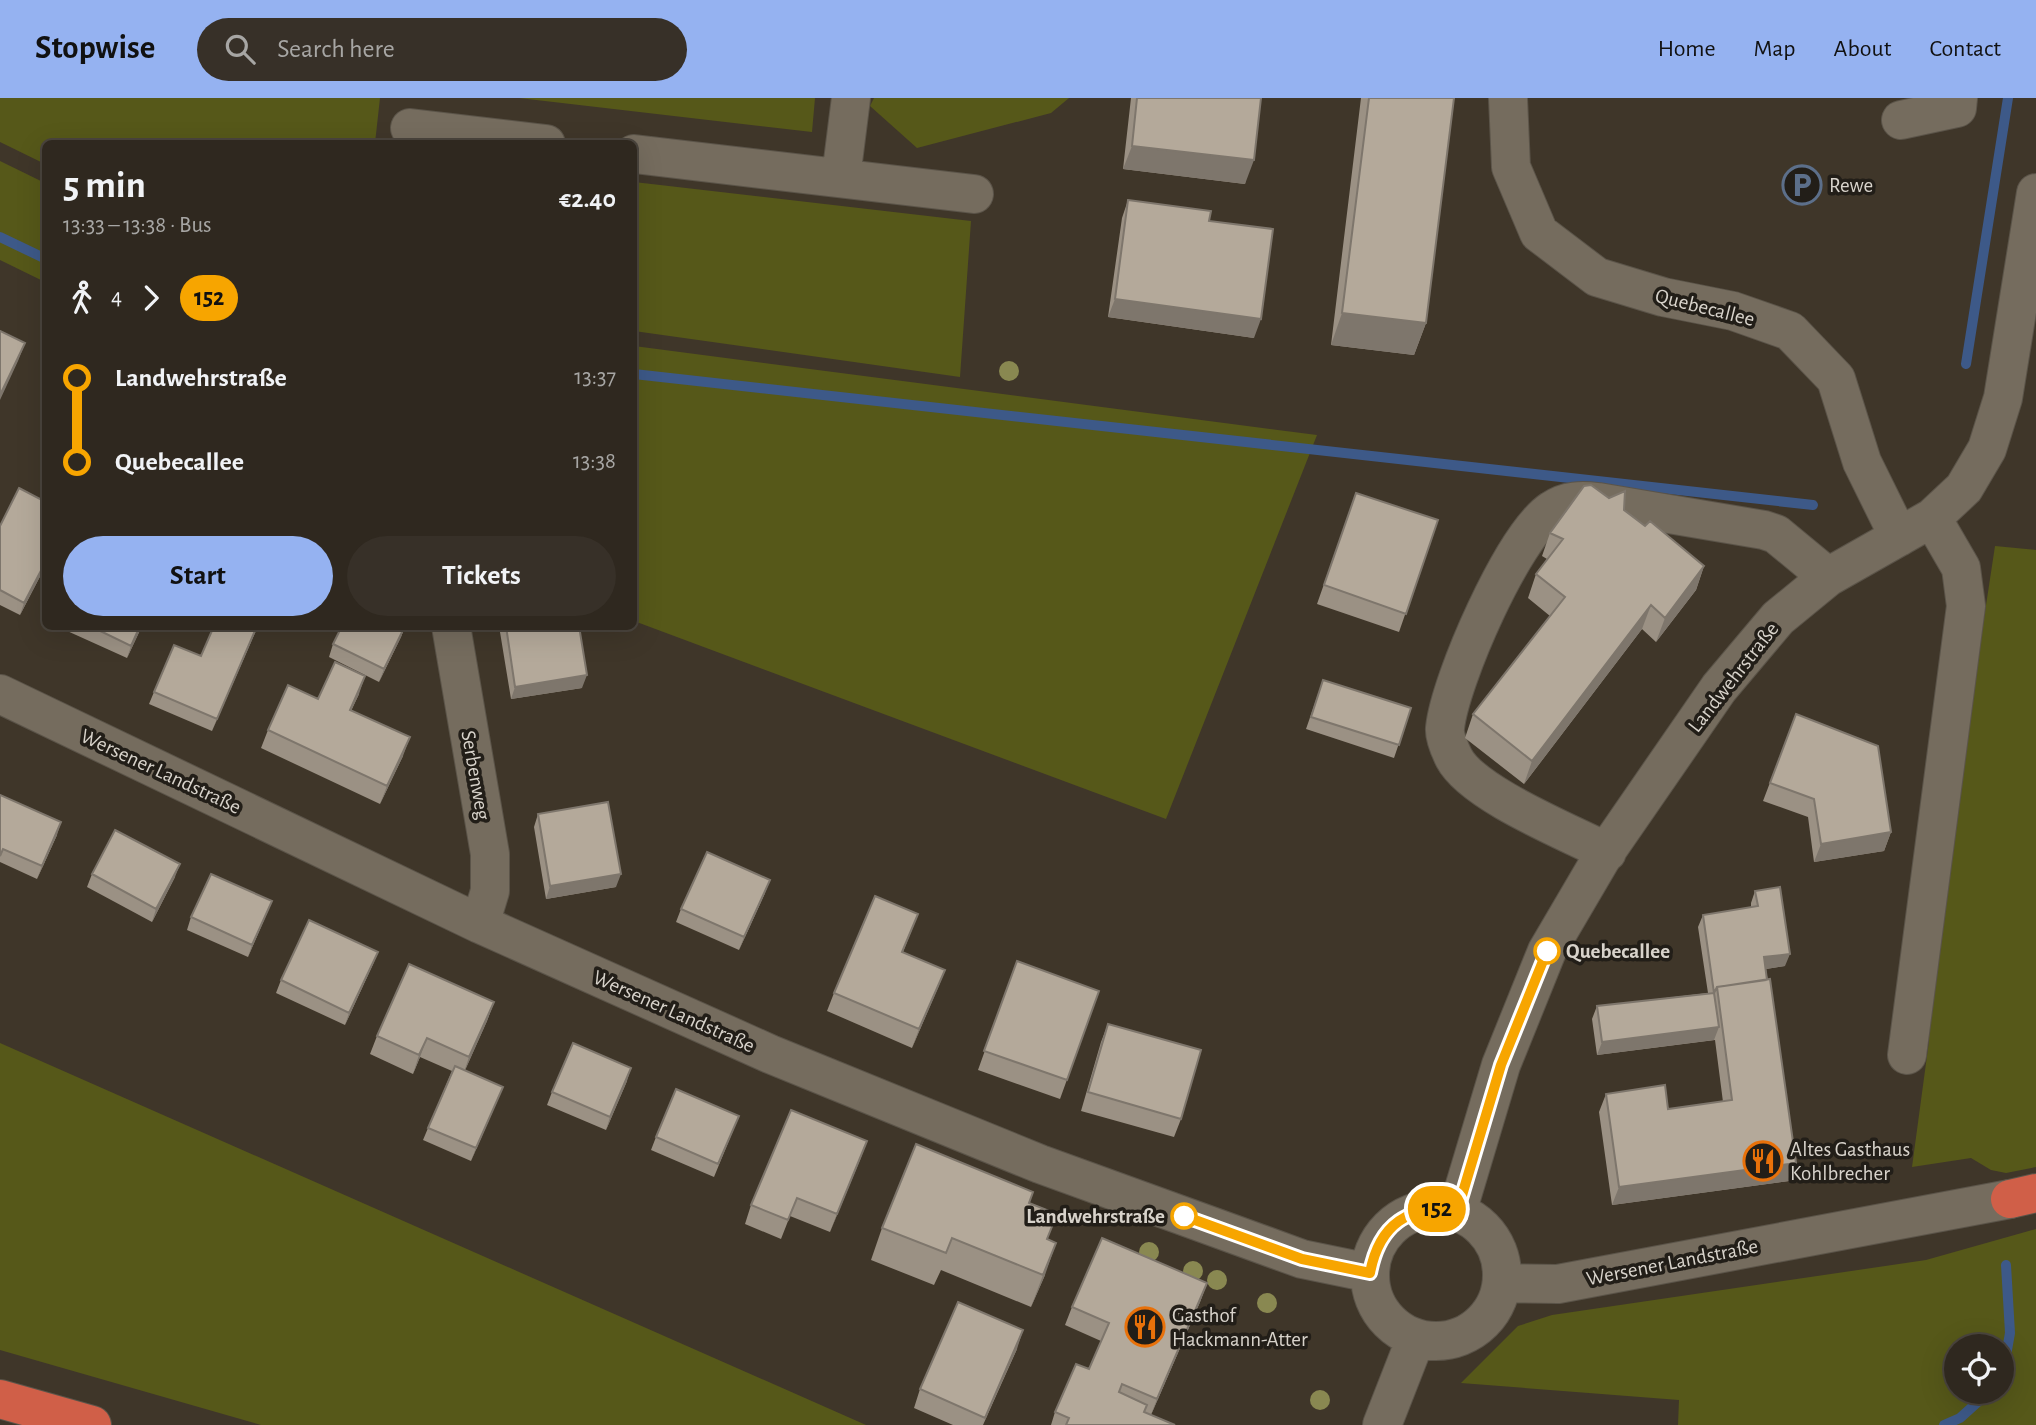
<!DOCTYPE html>
<meta charset="utf-8">
<style>
:root{--surface:#2f281f;--page:#373028;--text:#f1f3f6;--muted:#a7a6a4;--line:#4a443d;--accent:#95b2f1}
body{margin:0;font-family:"Alegreya Sans",sans-serif;background:var(--page);color:var(--text);height:100vh;display:flex;flex-direction:column;font-size:26px;white-space:nowrap}
*{box-sizing:border-box;margin:0}
p{font-size:23px;color:var(--muted)}
.icon{flex:none;width:38px;height:38px;fill:none;stroke:currentColor;stroke-width:2;stroke-linecap:round;stroke-linejoin:round}
.map{position:relative;flex:1;overflow:hidden}
.side{position:absolute;left:42px;top:42px;width:595px;height:490px;display:flex;flex-direction:column;background:var(--surface);border-radius:10px;box-shadow:0 7px 28px #0002,0 0 0 2px var(--line)}
.side>*{flex:none}
.badge{padding:0 14px;border-radius:23px;font-size:24px;line-height:46px}
.tools{position:absolute;left:1944px;top:1236px;display:grid;gap:14px}
.tools a{display:grid;place-items:center;width:70px;height:70px;border-radius:50%;background:var(--surface);box-shadow:0 7px 28px #0002,0 0 0 2px var(--line);font-size:35px}
.map>.badge{position:absolute;translate:-50% -50%;box-shadow:0 0 0 4px #fff}
.legs{display:flex;align-items:center;gap:10px;height:77px;padding:0 21px;font-size:23px}
.legs p{margin-inline-start:auto}
.overview{display:flex;align-items:center;justify-content:space-between;height:119px;padding:0 21px}
h1{font-size:38px;font-weight:700;line-height:52px}
.primary-button{display:flex;gap:14px;margin-top:auto;padding:14px 21px}
.primary-button a{flex:1;height:80px;border-radius:42px;background:var(--accent);color:#111;font-size:28px;font-weight:700;line-height:80px;text-align:center}
.primary-button a+a{background:var(--page);color:var(--text)}
ul{padding:0 21px;list-style:none}
li{display:flex;align-items:center;gap:24px;height:84px;font-size:26px}
li i{display:grid;place-items:center;width:10px;height:100%;margin:0 9px;background:currentColor}
li i::after{content:'';width:18px;height:18px;margin:-9px;border:5px solid;border-radius:50%;background:var(--surface)}
li p{margin-inline-start:auto}
li:first-child i{background:linear-gradient(#0000 50%,currentColor 0)}
li:last-child i{background:linear-gradient(currentColor 50%,#0000 0)}
header{display:flex;align-items:center;gap:42px;box-sizing:border-box;height:98px;padding:0 35px;background:var(--accent);color:#111}
header strong{font-size:33px}
nav{display:flex;gap:38px;margin-inline-start:auto;font-size:24px}
.search{width:490px;height:63px;background:var(--page);display:flex;align-items:center;gap:18px;box-sizing:border-box;padding:0 24px;border-radius:38px;color:var(--muted);font-size:26px}
.map>svg:first-child{display:block}
</style>
<header>
<strong>Stopwise</strong>
<div class="search"><svg class="icon" aria-label="search" viewBox="0 0 24 24"><circle cx="10" cy="10" r="6"/><path d="M15 15l6 6"/></svg>Search here</div>
<nav><a>Home</a><a>Map</a><a>About</a><a>Contact</a></nav>
</header>
<div class="map">
<svg width="2036" height="1327" viewBox="0 0 2036 1327">
<rect width="100%" height="100%" fill="#3f3629"/>
<path fill="#565819" fill-rule="evenodd" d="M0 0H380L375 45 46 46 45 66 0 44Z
M519 0H815L812 34Z
M874 0H1069L1051 15 917 50 870 8Z
M0 63 45 85V184L0 162Z
M634 84 971 123 960 279 634 233Z
M634 248 1317 337 1166 721 634 523Z
M1995 448 2036 452V1069L2006 1075 1991 1072 1971 1060 1912 1069 1929 943 1921 936Z
M0 945 866 1327H261L0 1252Z
M2036 1131V1327H1678L1679 1302 1461 1285 1518 1228 1552 1217 1926 1162ZM1956 1248H2002V1293H1956Z"/>
<g fill="none" stroke-linecap="round" stroke-linejoin="round">
<path stroke="#3d5988" stroke-width="10" d="M0 139 46 161
M1966 266 2008 0
M634 276 1813 407
M2002 1280 2010 1235 2006 1167
M1944 1327 1960 1320 1990 1293"/>
<g stroke="#5b5449" stroke-width="40">
<path id="minor" d="M1508 0 1511 69 1539 135 1597 179 1663 199 1733 213 1790 233 1836 281 1862 364 1899 439
M1901 22 1957 10 1958 0
M410 30 546 46
M634 56 974 96
M841 79 851 0
M451 528 490 756V793L480 826
M0 596 480 826 770 956 1040 1066 1302 1161 1370 1175
M1607 754C1568 734 1473 696 1454 660 1450 652 1444 638 1445 630 1450 582 1513 438 1552 412 1566 402 1582 402 1598 404L1764 432 1776 436 1828 479
M1907 957 1966 508 1961 470 1932 420
M1370 1177a66 66 0 1 1 132 0a66 66 0 1 1-132 0Z
M1457 1114 1501 967 1547 853 1601 761 1719 590 1778 520 1828 479 1932 420 1964 390 1987 351 2003 300 2036 95
M1502 1185 1558 1186 2010 1101
M1382 1327 1416 1240"/>
</g>
<g stroke="#5b5449" stroke-width="40">
<path id="highway" d="M2010 1101 2036 1095
M0 1301 92 1327"/>
</g>
<use href="#minor" stroke="#756c5e" stroke-width="38"/>
<use href="#highway" stroke="#d05f48" stroke-width="38"/>
</g>
<g fill="#898851">
<circle cx="1009" cy="273" r="10"/>
<circle cx="1149" cy="1154" r="10"/>
<circle cx="1193" cy="1173" r="10"/>
<circle cx="1217" cy="1182" r="10"/>
<circle cx="1267" cy="1205" r="10"/>
<circle cx="1320" cy="1302" r="10"/>
</g>
<path fill="#9b9184" d="M1131 0H1261L1245 86 1123 71Z
M1361 0H1454L1426 225 1414 257 1331 247Z
M1128 102 1209 123 1254 240 1108 219 1122 120Z
M1356 395 1438 422 1399 534 1317 506Z
M1624 412 1645 428 1704 468 1696 492 1656 544 1642 531 1524 686 1465 640 1473 616 1550 518 1528 500 1536 476 1547 461 1542 458 1550 435Z
M0 428 46 434 43 438 46 467 20 517 0 507Z
M66 528H142L127 560 65 532Z
M258 528 212 633 149 606 154 594 201 558Z
M405 528 401 539 379 584 329 559 333 546Z
M499 528H579L582 590 511 601Z
M1323 582 1411 610 1394 660 1306 631Z
M359 596 351 613 403 658 380 706 261 650 268 632 318 601Z
M1796 616 1891 734 1884 753 1814 764 1808 719 1763 703Z
M0 697 57 737 37 781 0 764Z
M538 716 616 789 546 801 534 729Z
M92 776 175 779 152 824 87 789Z
M1755 793 1785 868 1766 871 1796 1065 1789 1083 1612 1107 1599 1014 1606 996 1668 1011 1723 1004 1715 942 1597 957 1592 921 1597 908 1708 895 1698 829 1703 817 1751 809V805Z
M765 795 739 852 676 824 681 811Z
M272 803 248 859 187 832 191 819Z
M918 816 903 854 945 872 912 950 827 913 834 895Z
M378 854 373 866 345 927 276 895 281 882Z
M1017 863 1099 893 1060 1001 978 972Z
M494 904 487 923 465 972 503 989 471 1063 423 1042 452 973 420 959 413 976 370 956 377 938Z
M1108 926 1181 1021 1174 1039 1081 1013 1101 944Z
M627 983 606 1032 547 1007 552 994Z
M739 1018 714 1079 651 1052 656 1039Z
M867 1043 830 1134 790 1118 781 1141 745 1126 751 1107Z
M1029 1105 1047 1141 1045 1177 1031 1209 941 1172 934 1187 871 1162 882 1130Z
M1207 1185 1200 1204 1151 1317 1175 1327H1051L1055 1314 1089 1271 1101 1243 1065 1227 1072 1209Z
M1017 1251 983 1327H953L914 1310 920 1291Z"/>
<path fill="#7e766c" d="M1132 48 1254 62 1245 86 1123 71Z
M1115 201 1261 221 1254 240 1108 219Z
M1342 215 1426 225 1414 257 1331 247Z
M25 245 18 263 0 302V297Z
M46 463V467L20 517 24 505Z
M1704 468 1696 492 1656 544 1665 520Z
M1651 507 1642 531 1524 686 1532 663Z
M140 528H142L127 560 131 548Z
M257 528H258L212 633 217 621Z
M405 528 401 539 379 584 384 571Z
M587 577 582 590 511 601 515 589Z
M365 578 359 596 343 630 350 612Z
M410 639 403 658 380 706 387 688Z
M61 724 57 737 37 781 42 768Z
M1891 734 1884 753 1814 764 1821 746Z
M180 766 175 779 152 824 156 811Z
M621 776 616 789 546 801 550 788Z
M770 782 765 795 739 852 744 839Z
M272 803 267 815 248 859 252 847Z
M378 854 373 866 345 927 349 915Z
M1790 856 1785 868 1760 872 1764 859Z
M945 872 938 890 912 950 919 931Z
M494 904 487 923 463 977 469 959Z
M1719 929 1714 942 1597 957 1602 944Z
M427 940 420 959 413 976 419 957Z
M631 970 627 983 606 1032 610 1019Z
M503 989 498 1001 471 1063 476 1050Z
M867 1043 860 1062 830 1134 837 1116Z
M1796 1065 1789 1083 1612 1107 1619 1089Z
M1056 1145 1045 1177 1031 1209 1043 1177Z
M1207 1185 1200 1204 1150 1319 1157 1301Z
M1023 1232 1017 1251 982 1327 985 1320Z"/>
<path fill="#b4a99a" stroke="#7e766c" stroke-width="2" d="M1137 0H1261L1254 62 1132 48Z
M1369 0H1454L1426 225 1342 215Z
M1128 102 1211 113 1209 123 1273 131 1261 221 1115 201Z
M0 233 25 245 0 297Z
M1591 387 1609 400 1625 393 1624 412 1645 428 1650 423 1704 468 1665 520 1651 507 1532 663 1473 616 1565 499 1536 476 1563 441 1550 435 1584 388Z
M19 390 46 404V430L42 437 46 439V463L24 505 0 492V428Z
M1356 395 1438 422 1406 516 1324 487Z
M90 528H140L131 548Z
M214 528H257L217 621 154 594 174 547 201 558Z
M342 528H405L384 571 333 546Z
M506 528H579L587 577 515 589Z
M335 564 365 578 350 612 410 639 387 688 268 632 288 587 318 601Z
M1323 582 1411 610 1399 647 1311 619Z
M1796 616 1878 648 1891 734 1821 746 1814 701 1770 685Z
M0 697 61 724 42 768 3 751 0 758Z
M608 704 621 776 550 788 538 716Z
M115 732 180 766 156 811 92 776Z
M707 754 770 782 744 839 681 811Z
M211 776 272 803 252 847 191 819Z
M1780 789 1790 856 1764 859 1767 882 1717 889 1714 895 1703 817 1758 808 1755 793Z
M875 798 918 816 902 854 945 872 919 931 834 895Z
M309 822 378 854 349 915 281 882Z
M1017 863 1099 893 1067 982 984 953Z
M409 866 494 904 469 959 427 940 419 957 377 938Z
M1770 881 1796 1065 1619 1089 1606 996 1665 987 1668 1011 1732 1002 1717 889Z
M1714 895 1719 929 1602 944 1597 908Z
M1108 926 1201 952 1181 1021 1088 994Z
M573 945 631 970 610 1019 552 994Z
M455 968 503 989 476 1050 428 1030Z
M676 991 739 1018 718 1066 656 1039Z
M791 1012 867 1043 837 1116 797 1100 788 1122 751 1107Z
M916 1046 1033 1094 1029 1105 1057 1116 1047 1141 1056 1145 1043 1177 952 1140 946 1155 882 1130Z
M1102 1140 1207 1185 1157 1301 1122 1286 1119 1294 1147 1307 1144 1314 1175 1327H1066L1069 1320 1055 1314 1076 1266 1089 1271 1109 1225 1072 1209Z
M958 1204 1023 1232 985 1320 920 1291Z"/>
<g fill="none" stroke-linecap="round" stroke-linejoin="round">
<g stroke="#fff" stroke-width="16">
<path id="line-1" d="M1184 1118 1302 1161 1370 1175C1379 1127 1409 1105 1457 1114L1501 967 1547 853"/>
</g>
<use href="#line-1" stroke="#f7a500" stroke-width="10"/>
</g>
<defs>
<g id="parking-ring" transform="scale(2.0125)"><circle r="9.5" fill="#221e18" stroke="#5c6f8a" stroke-width="1.5"/><path d="M-3.5-5.5H1a3.5 3.5 0 0 1 0 7H-1V5.5H-3.5ZM-1-3.4V-.6H.8a1.4 1.4 0 0 0 0-2.8Z" fill="#5c6f8a"/></g>
<g id="restaurant-ring" transform="scale(2.0125)"><circle r="9.5" fill="#221e18" stroke="#e8710a" stroke-width="1.5"/><path d="M-5-6h1v4h1v-4h1v4h1v-4h1v5L-1.5 .5V6h-2V.5L-5-1ZM5-6V6H3V1.5H1.5Q1.5-4 5-6Z" fill="#e8710a"/></g>
</defs>
<g fill-rule="evenodd">
<use href="#parking-ring" x="1802" y="87"/>
<use href="#restaurant-ring" x="1763" y="1063"/>
<use href="#restaurant-ring" x="1145" y="1229"/>
</g>
<g fill="#fff" stroke="#f7a500" stroke-width="3.5">
<circle cx="1547" cy="853" r="12"/>
<circle cx="1184" cy="1118" r="12"/>
</g>
<g text-anchor="middle" stroke-width="7" stroke-linejoin="round" paint-order="stroke">
<g font-size="21" fill="#d8d3cb" stroke="#221e18" text-anchor="start">
<text x="1829" y="94">Rewe</text>
<text x="1790" y="1058">Altes Gasthaus<tspan x="1790" dy="24">Kohlbrecher</tspan></text>
<text x="1172" y="1224">Gasthof<tspan x="1172" dy="24">Hackmann-Atter</tspan></text>
</g>
<g font-size="21" fill="#d8d3cb" stroke="#221e18">
<text transform="translate(1705 209) rotate(14)" y="7">Quebecallee</text>
<text transform="translate(1733 579) rotate(-52)" y="7">Landwehrstraße</text>
<text transform="translate(161 673) rotate(25)" y="7">Wersener Landstraße</text>
<text transform="translate(476 677) rotate(80)" y="7">Serbenweg</text>
<text transform="translate(674 913) rotate(24)" y="7">Wersener Landstraße</text>
<text transform="translate(1672 1164) rotate(-11)" y="7">Wersener Landstraße</text>
</g>
<g font-size="21" font-weight="bold" fill="#d8d3cb" stroke="#221e18" text-anchor="start">
<text x="1566" y="860">Quebecallee</text>
<text x="1165" y="1125" text-anchor="end">Landwehrstraße</text>
</g>
</g>
</svg>
<div class="tools">
<a><svg class="icon" aria-label="locate" viewBox="0 0 24 24"><circle cx="12" cy="12" r="6"/><path d="M12 2v4M12 18v4M2 12h4M18 12h4"/></svg></a>
</div>
<b class="badge" style="left:1437px;top:1111px;background:#f7a500;color:#111">152</b>
<section class="side">
<div class="overview"><div><h1>5 min</h1><p>13:33 – 13:38 · Bus</p></div><b>€2.40</b></div>
<div class="legs"><svg class="icon" aria-label="walk" viewBox="0 0 24 24"><circle cx="13" cy="4" r="2"/><path d="M13 8l-2 6 4 7M11 14l-3 7M7 12l3-4h3l4 4"/></svg>4<svg class="icon" aria-label="forward" viewBox="0 0 24 24"><path d="M9 5l7 7-7 7"/></svg><b class="badge" style="background:#f7a500;color:#111">152</b></div>
<ul>
<li><i style="color:#f7a500"></i><b>Landwehrstraße</b><p>13:37</p></li>
<li><i style="color:#f7a500"></i><b>Quebecallee</b><p>13:38</p></li>
</ul>
<div class="primary-button"><a>Start</a><a>Tickets</a></div>
</section>
</div>
